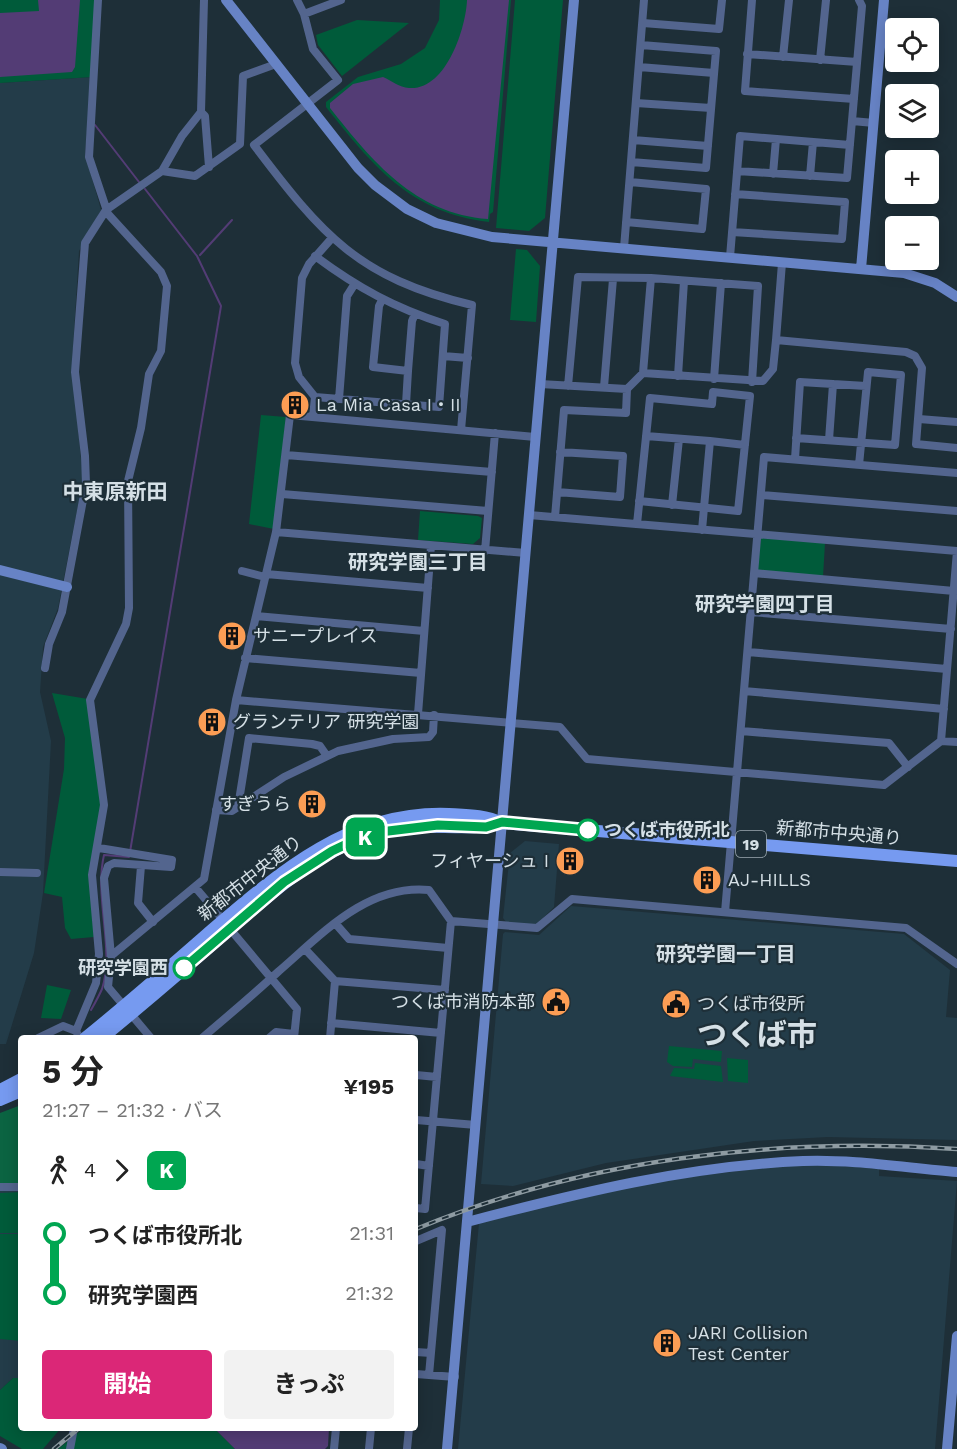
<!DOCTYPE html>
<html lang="ja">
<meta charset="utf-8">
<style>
:root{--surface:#fff;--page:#f2f2f2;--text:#222;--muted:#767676;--accent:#db2777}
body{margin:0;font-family:"Work Sans","Noto Sans JP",sans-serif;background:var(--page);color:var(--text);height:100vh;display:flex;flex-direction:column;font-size:22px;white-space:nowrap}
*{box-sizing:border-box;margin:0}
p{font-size:20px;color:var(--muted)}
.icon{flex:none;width:33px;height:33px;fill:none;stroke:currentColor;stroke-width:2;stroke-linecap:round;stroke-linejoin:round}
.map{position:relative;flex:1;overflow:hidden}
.panel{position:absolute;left:18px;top:1035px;width:400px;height:396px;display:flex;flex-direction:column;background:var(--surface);border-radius:6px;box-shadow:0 3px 15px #0003}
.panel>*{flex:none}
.badge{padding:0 12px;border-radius:9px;font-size:21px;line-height:39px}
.fabs{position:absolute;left:885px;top:18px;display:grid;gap:12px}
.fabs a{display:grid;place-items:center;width:54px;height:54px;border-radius:6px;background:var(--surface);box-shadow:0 3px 15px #0003;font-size:30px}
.map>.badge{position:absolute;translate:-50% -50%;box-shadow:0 0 0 3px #fff}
.legs{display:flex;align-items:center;gap:9px;height:66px;padding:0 24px;font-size:20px}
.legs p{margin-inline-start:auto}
.summary{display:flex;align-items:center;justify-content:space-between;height:102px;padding:0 24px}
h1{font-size:33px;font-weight:700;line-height:45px}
.button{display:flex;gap:12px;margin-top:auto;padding:12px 24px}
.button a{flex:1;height:69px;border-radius:6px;background:var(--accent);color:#fff;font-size:24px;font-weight:700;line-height:69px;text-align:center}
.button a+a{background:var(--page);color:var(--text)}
ul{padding:0 24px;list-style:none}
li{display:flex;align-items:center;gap:21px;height:60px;font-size:22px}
li i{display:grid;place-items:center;width:9px;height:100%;margin:0 8px;background:currentColor}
li i::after{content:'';width:15px;height:15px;margin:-8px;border:4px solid;border-radius:50%;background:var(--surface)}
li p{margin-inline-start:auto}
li:first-child i{background:linear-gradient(#0000 50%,currentColor 0)}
li:last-child i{background:linear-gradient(currentColor 50%,#0000 0)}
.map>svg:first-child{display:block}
</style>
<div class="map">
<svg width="957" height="1449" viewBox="0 0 957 1449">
<rect width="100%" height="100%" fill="#1e2f38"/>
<path fill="#233c49" d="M92 77 85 153 101 210 79 251 72 364 83 480 58 608 43 647 40 692 51 741 43 893 34 953 6 1044H0V83Z
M525 841 559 844 554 907 536 925 507 923 503 918 510 853Z
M571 906 904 934 950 970 946 1017 957 1018V1140L828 1137 754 1141 606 1163 513 1186 481 1184 503 934 505 932 539 935Z
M806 1163 879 1169V1176L957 1181 935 1449H458L479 1223 639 1183Z
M0 1190H21V1378H13L0 1390Z"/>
<path fill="#005b3a" d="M0 0H95L92 77 0 83Z
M440 0H511L493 212 490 214 489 222C410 213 372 165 326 107V102L358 77 401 64 425 48 439 20Z
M515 0H563L545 218 529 231 496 228Z
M357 20 409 23 342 76 318 45 316 35Z
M516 249 527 250 540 266 536 322 510 320Z
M261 415 286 417 274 529 249 524Z
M420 511 478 516 482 518 480 538 473 544 418 540Z
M761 538 825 543 823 577 760 572 757 569Z
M52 693 88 699 101 805 89 875 94 937 71 939 65 928 62 897 44 893 64 769 65 738Z
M47 985 71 990 61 1019 41 1018Z
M669 1046 722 1051 721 1062 693 1059 692 1067 673 1066 667 1062Z
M727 1058 748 1060V1083L728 1081Z
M695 1063 721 1066 723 1082 670 1076 674 1068 694 1069Z
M21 1192V1233H0V1193Z
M0 1234H21V1341L0 1339Z
M13 1378H21V1428H61L43 1449H22L0 1436V1390Z
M84 1428H214L235 1449H58Z"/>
<path fill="#0b6442" d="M21 1105V1184H0V1113Z"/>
<path fill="#533c75" d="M38 0H80L75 67 72 72 0 77V13L39 11Z
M467 0H509L488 219C415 214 372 161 330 108V103L353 84 383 77C392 81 399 87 409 88 446 91 466 28 467 0Z
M214 1428H329L328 1446 325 1449H235Z"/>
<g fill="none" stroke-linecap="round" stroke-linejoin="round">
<path stroke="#533c75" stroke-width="2" d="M95 125 139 182
M200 255 232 220
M130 852 221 306 197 256 145 189
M91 1010C95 1003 99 996 102 989 115 950 94 898 104 855L129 857"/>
<path stroke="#53658e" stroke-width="8" d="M297 0 304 14 313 49 338 80 254 145C322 235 358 278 472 305L461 430
M752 0 745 91 854 99
M304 14 341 0
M643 23 719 29 722 0
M747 54 857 62
M783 57 789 0
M820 60 826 0
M639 67 714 73
M636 103 711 108
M201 112 205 116 209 167
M852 121 874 123
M633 140 708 146
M631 162 706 168 716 51 641 45
M162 171 195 176 240 144 243 76 276 64
M737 171 847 178 862 6 859 0
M773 174 776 139
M810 176 813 142
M626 222 702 229 706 189 630 182
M732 232 842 239 845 202 735 194
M624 248 644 0
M730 257 740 136 850 145
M651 278 758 286 752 382
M382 300 379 306 373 367 408 371 412 321 415 314
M776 340 782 263
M443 356 468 358
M678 376 684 281
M714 379 721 283
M540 384 627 389
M568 386 578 277 651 278 643 373
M604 387 613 279
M315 397 439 407 445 324C395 308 358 288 315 256
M339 399 347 296 354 285
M406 404 408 371
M313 417 315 397 299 377 295 363 302 278 309 264 332 238
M919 419 957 422
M646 436 710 441 702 530
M796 438 895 445 901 375 868 372 859 465
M829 440 833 384
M710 441 745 445
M286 455 492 472
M795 459 800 382 866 386
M557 492 620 497 623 456 560 452
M282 494 488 511
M761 495 957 511
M672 505 679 439
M529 515 957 551
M555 517 564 410 626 413 627 389 643 373 763 381 773 369 776 340 906 352 915 356 922 368 916 444 957 448
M637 524 650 398 712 404 713 392 750 396 738 511 639 501
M276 532 290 415 535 437
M485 551 495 433
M242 571 265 577
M754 573 954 591
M266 574 428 588
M751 612 951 629
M256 616 424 631
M748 652 947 669
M245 658 421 673
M45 668 49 644 62 612 86 484 85 456 75 372 85 243 106 210 162 171 182 136 201 112 204 0
M744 691 944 709
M236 700 560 727 587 759 884 785 941 741 957 742
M418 714 431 546
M741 731 889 743 908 767
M941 741 957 551
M238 807 249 738 312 744 320 746 327 756
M216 810 232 811 284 777 338 751 393 739 429 737 433 732 434 715
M99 848 172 860 171 867 114 863 108 866 104 878 111 956 108 987 151 1038
M141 866 138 903 153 922
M0 872 37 873
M195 887 223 920
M725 912 764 457 957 473
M335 923 349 939 448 948
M230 929 297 1009 294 1038
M305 949 335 981 445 990
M111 956 204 879 236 700 276 532 526 553
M331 1023 441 1033
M76 1031 96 983 99 954 92 875 104 805 90 700 126 624 129 608 128 481 141 428 149 374 161 351 167 286 161 272 108 214 89 157 98 0
M38 1038 63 1026 76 1031 78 1035
M202 1038C228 1016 254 994 279 971 322 934 367 884 429 890L451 921 537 928 572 899 906 928 957 964
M269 1038 276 1032 294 1034
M330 1038 335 981
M416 1075 437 1077
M416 1120 476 1125
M416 1164 429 1166
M0 1187H21
M416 1208 425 1209 451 921
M416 1241 442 1230 429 1375
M416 1352 431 1353
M416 1374 455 1377
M70 1449 74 1428
M334 1449 336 1428
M369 1449 371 1428
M407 1449 409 1428"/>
<path stroke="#6783c5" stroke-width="10" d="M226 0 358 168 375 185 407 209 436 223 492 237 904 273 935 283 957 297
M861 269 884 0
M0 570 67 587
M467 1222C578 1193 687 1166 803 1161 852 1159 907 1168 957 1172
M0 1448 2 1449
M447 1449 574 0
M947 1449 957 1336"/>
<path stroke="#769af0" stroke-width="12" d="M85 1038C127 1004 167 969 207 934 278 873 349 810 449 814 468 815 485 815 502 823L957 861
M102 1038C145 1003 188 966 230 929 275 890 318 851 377 833 420 819 463 834 502 823
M0 1090 21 1079
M0 1100 21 1091"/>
<g stroke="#8e9ba2" stroke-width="4.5">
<path id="rail" d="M416 1229C585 1159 775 1137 957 1149
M54 1449 79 1428"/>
</g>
<use href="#rail" stroke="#1e2f38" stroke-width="2" stroke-dasharray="7" stroke-linecap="butt"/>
</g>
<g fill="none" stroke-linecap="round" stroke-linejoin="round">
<g stroke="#fff" stroke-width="14">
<path id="line-1" d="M184 968 284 882 332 851 355 840 380 832 438 825 486 827 502 822 588 830"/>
</g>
<use href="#line-1" stroke="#00a651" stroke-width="9"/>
</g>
<defs>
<g id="building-disc" transform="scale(1.5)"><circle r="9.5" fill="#fc9d54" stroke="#1e2f38"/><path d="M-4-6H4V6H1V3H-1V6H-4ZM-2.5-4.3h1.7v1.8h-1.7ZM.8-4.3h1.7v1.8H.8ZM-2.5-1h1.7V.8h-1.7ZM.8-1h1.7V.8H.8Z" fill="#111"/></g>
<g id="civic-disc" transform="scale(1.5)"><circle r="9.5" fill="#fc9d54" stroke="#1e2f38"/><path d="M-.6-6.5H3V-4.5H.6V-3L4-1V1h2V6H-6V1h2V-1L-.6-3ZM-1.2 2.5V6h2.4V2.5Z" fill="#111"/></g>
</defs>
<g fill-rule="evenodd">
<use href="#building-disc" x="295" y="405"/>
<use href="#building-disc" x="232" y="636"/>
<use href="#building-disc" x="212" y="722"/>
<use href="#building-disc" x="312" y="804"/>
<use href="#building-disc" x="570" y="861"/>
<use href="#building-disc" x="707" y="880"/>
<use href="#civic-disc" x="556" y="1002"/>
<use href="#civic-disc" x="676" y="1004"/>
<use href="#building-disc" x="667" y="1343"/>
</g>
<g fill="#fff" stroke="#00a651" stroke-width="3">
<circle cx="588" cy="830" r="10"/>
<circle cx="184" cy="968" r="10"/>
</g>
<g text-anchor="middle" stroke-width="4.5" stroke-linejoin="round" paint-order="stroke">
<rect fill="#1e2f38" stroke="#9eabb2" stroke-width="1.5" x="736" y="831" width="30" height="26" rx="4.5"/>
<g font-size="16" font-weight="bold" fill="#d5e0e6">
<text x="751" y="850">19</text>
</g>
<g font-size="18" fill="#d5e0e6" stroke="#1e2f38" text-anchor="start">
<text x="316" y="411">La Mia Casa I・II</text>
<text x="253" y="642">サニープレイス</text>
<text x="233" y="728">グランテリア 研究学園</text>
<text x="291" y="810" text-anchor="end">すぎうら</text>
<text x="549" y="867" text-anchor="end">フィヤーシュ I</text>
<text x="728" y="886">AJ-HILLS</text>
<text x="535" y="1008" text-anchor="end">つくば市消防本部</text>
<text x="697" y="1010">つくば市役所</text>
<text x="688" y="1339">JARI Collision<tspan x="688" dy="21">Test Center</tspan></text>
</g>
<g font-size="18" font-weight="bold" fill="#d5e0e6" stroke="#1e2f38" text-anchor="start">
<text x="604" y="836">つくば市役所北</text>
<text x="168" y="974" text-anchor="end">研究学園西</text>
</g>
<g font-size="18" fill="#d5e0e6" stroke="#1e2f38">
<text transform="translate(839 833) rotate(5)" y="6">新都市中央通り</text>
<text transform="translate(250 878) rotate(-38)" y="6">新都市中央通り</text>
</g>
<g font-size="20" font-weight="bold" fill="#d5e0e6" stroke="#1e2f38">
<text x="418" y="569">研究学園三丁目</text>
<text x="765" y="611">研究学園四丁目</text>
<text x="726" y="961">研究学園一丁目</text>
</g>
<g font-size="21" font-weight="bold" fill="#d5e0e6" stroke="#1e2f38">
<text x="115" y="499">中東原新田</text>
</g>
<g font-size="30" font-weight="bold" fill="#d5e0e6" stroke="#1e2f38">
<text x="757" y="1045">つくば市</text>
</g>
</g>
</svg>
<div class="fabs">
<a><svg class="icon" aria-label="locate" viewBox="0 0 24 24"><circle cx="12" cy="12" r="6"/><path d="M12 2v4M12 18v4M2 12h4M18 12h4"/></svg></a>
<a><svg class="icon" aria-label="layers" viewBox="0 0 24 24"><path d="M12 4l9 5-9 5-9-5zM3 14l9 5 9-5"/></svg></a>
<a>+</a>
<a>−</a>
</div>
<b class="badge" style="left:365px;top:837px;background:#00a651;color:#fff">K</b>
<section class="panel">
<div class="summary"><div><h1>5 分</h1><p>21:27 – 21:32 · バス</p></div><b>¥195</b></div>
<div class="legs"><svg class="icon" aria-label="walk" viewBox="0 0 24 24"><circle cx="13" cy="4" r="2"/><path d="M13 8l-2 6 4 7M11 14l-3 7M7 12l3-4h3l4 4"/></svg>4<svg class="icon" aria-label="forward" viewBox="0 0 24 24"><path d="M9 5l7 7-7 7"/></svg><b class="badge" style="background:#00a651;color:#fff">K</b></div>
<ul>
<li><i style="color:#00a651"></i><b>つくば市役所北</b><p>21:31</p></li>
<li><i style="color:#00a651"></i><b>研究学園西</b><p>21:32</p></li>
</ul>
<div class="button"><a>開始</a><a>きっぷ</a></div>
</section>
</div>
